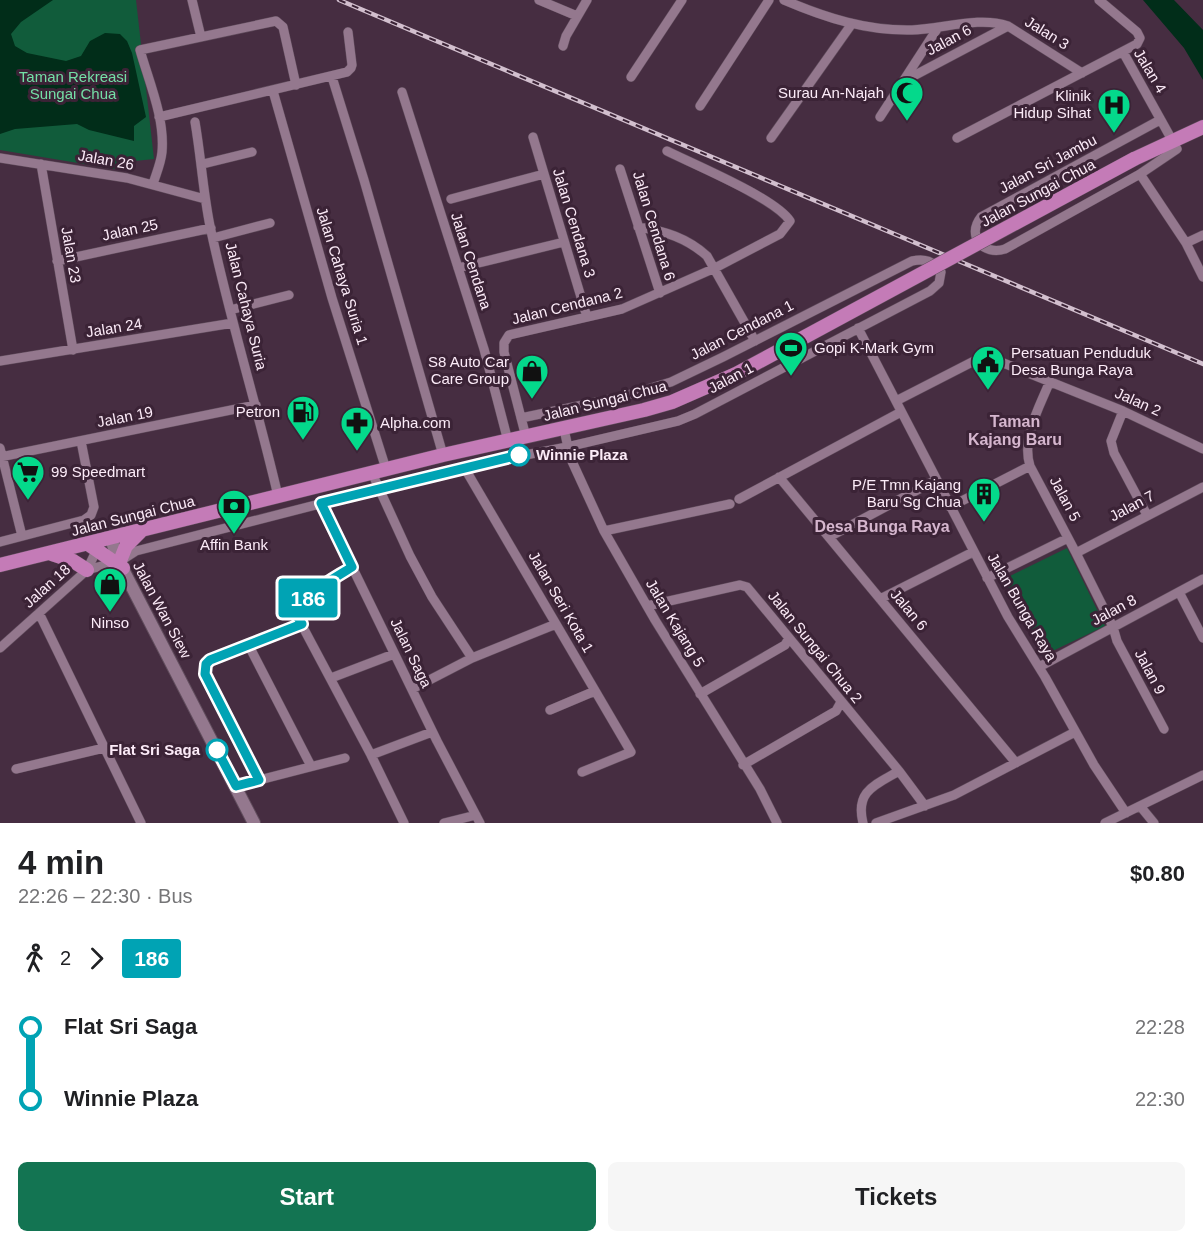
<!DOCTYPE html>
<meta charset="utf-8">
<style>
:root{--surface:#fff;--page:#f6f6f6;--text:#202124;--muted:#757577;--accent:#137452}
body{margin:0;font-family:Helvetica,sans-serif;background:var(--page);color:var(--text);height:100vh;display:flex;flex-direction:column;font-size:22px;white-space:nowrap}
*{box-sizing:border-box;margin:0}
p{font-size:20px;color:var(--muted)}
.icon{flex:none;width:33px;height:33px;fill:none;stroke:currentColor;stroke-width:2;stroke-linecap:round;stroke-linejoin:round}
.map{position:relative;height:823px;overflow:hidden}
.panel{display:flex;flex-direction:column;background:var(--surface);flex:1}
.panel>*{flex:none}
.badge{padding:0 12px;border-radius:4px;font-size:21px;line-height:39px}
.map>.badge{position:absolute;translate:-50% -50%;box-shadow:0 0 0 3px #fff}
.legs{display:flex;align-items:center;gap:9px;height:66px;padding:0 18px;font-size:20px}
.legs p{margin-inline-start:auto}
.headline{display:flex;align-items:center;justify-content:space-between;height:102px;padding:0 18px}
h1{font-size:33px;font-weight:700;line-height:45px}
.cta{display:flex;gap:12px;margin-top:auto;padding:12px 18px}
.cta a{flex:1;height:69px;border-radius:9px;background:var(--accent);color:#fff;font-size:24px;font-weight:700;line-height:69px;text-align:center}
.cta a+a{background:var(--page);color:var(--text)}
ul{padding:0 18px;list-style:none}
li{display:flex;align-items:center;gap:21px;height:72px;font-size:22px}
li i{display:grid;place-items:center;width:9px;height:100%;margin:0 8px;background:currentColor}
li i::after{content:'';width:15px;height:15px;margin:-8px;border:4px solid;border-radius:50%;background:var(--surface)}
li p{margin-inline-start:auto}
li:first-child i{background:linear-gradient(#0000 50%,currentColor 0)}
li:last-child i{background:linear-gradient(currentColor 50%,#0000 0)}
.map>svg:first-child{display:block}
</style>
<div class="map">
<svg width="1203" height="823" viewBox="0 0 1203 823">
<rect width="100%" height="100%" fill="#462d41"/>
<path fill="#115c3b" d="M0 0H136L154 159 135 161 114 169 0 150Z
M1067 548 1105 626 1042 656 1004 579Z"/>
<path fill="#012d19" d="M0 0H53L21 22 11 34 15 46 27 53 66 61 81 56 90 41 105 33 120 34 127 41 132 53 146 117 134 126V141L89 130 77 124 15 129 0 134Z
M1143 0H1174L1203 30V80L1184 48Z"/>
<g fill="none" stroke-linecap="round" stroke-linejoin="round">
<g stroke="#614d5d" stroke-width="10">
<path id="street" d="M192 0 201 37
M539 0 577 16
M784 0C826 18 867 31 912 30 942 29 980 16 1008 26L1082 73
M563 46 566 36 587 0
M1123 52 1177 149 1140 174 1005 249C983 256 966 236 981 217L1160 120
M332 77 364 180 443 455
M631 77 682 0
M904 81 1008 26
M273 91 332 298 386 469
M402 92 484 349 508 441
M700 106 769 0
M159 117 347 72 351 68 352 65 348 32
M880 117 937 29
M195 122C201 157 203 191 210 226 229 317 257 405 278 496
M533 137 587 317
M771 138 851 25
M957 138 1137 44 1140 38 1137 32 1099 0
M0 158 127 178 205 199
M41 164 73 350
M203 164 252 152
M620 169 660 293
M1140 174 1186 243 1203 277
M153 184C156 174 161 163 162 152 165 118 149 82 140 50L276 21 283 27 296 85
M451 199 544 174
M638 227C665 231 687 238 707 256L755 341
M213 238 270 223
M1186 243 1203 235
M57 261 211 228
M458 268 564 242
M230 310 289 295
M858 328 1008 617 1045 677 1094 765 1126 813
M0 361 233 323
M1050 381C1040 406 1021 438 1030 466L1076 553 1113 627 1117 641 1164 729
M896 401 978 359 991 358 1123 411 1203 449
M1123 411 1111 441 1114 453 1147 515
M564 429 570 457 604 531 655 620 760 789 777 823
M526 437 504 352V343L509 335 622 309 715 268 780 234 790 221C775 198 695 165 667 151
M0 448 22 536
M0 457 256 405
M464 467 631 752 582 772
M372 473 410 556 432 597 472 658
M779 477 1016 763
M739 499 901 412
M321 503 437 741 480 823
M950 507 1030 466
M604 531 730 504
M829 537 936 480
M0 542 84 520 91 515 94 507 81 441
M1076 553 1203 487
M122 560 136 551 464 467 567 447 678 421 695 414 930 291 939 283 941 272C933 261 925 258 912 261L723 357 671 382 621 397 521 418
M352 567C332 580 306 592 297 616L371 755 404 823
M87 570 105 565 116 566
M987 578 1068 538
M1179 592 1203 638
M880 599 973 552
M647 606 740 585 747 587 899 771 925 806
M39 613 141 823
M249 646 311 766
M0 648 87 570 99 545
M1039 667 1203 579
M331 678 394 654
M412 689 472 658 556 624
M700 694 785 645 789 638
M550 710 595 691
M371 755 432 732
M743 765 829 715 836 711 841 702
M16 769 104 748
M259 780 205 674 206 664 210 660 302 624
M236 786 345 758
M1140 806 1154 823
M444 823 476 815
M863 823C855 791 875 785 899 771
M876 823 954 795 1075 732
M1105 823 1203 775"/>
</g>
<g stroke="#614d5d" stroke-width="14">
<path id="secondary" d="M111 538 117 558 254 823"/>
</g>
<g stroke="#614d5d" stroke-width="15">
<path id="primary" d="M1134 159 1203 127
M88 544 123 568
M52 554 73 561 87 570
M120 561 126 546 141 531
M0 565 443 455 644 410 672 402 736 374"/>
</g>
<use href="#street" stroke="#94788e" stroke-width="9"/>
<use href="#secondary" stroke="#94788e" stroke-width="12"/>
<use href="#primary" stroke="#c47bb7" stroke-width="14"/>
<g stroke="#d2bfce" stroke-width="4.5">
<path id="rail" d="M339 0 1203 364"/>
</g>
<use href="#rail" stroke="#3b2336" stroke-width="2" stroke-dasharray="7" stroke-linecap="butt"/>
<g stroke="#614d5d" stroke-width="15" stroke-linecap="butt">
<path id="primary-bridge" d="M736 374 1134 159"/>
</g>
<use href="#primary-bridge" stroke="#c47bb7" stroke-width="14"/>
</g>
<g fill="none" stroke-linecap="round" stroke-linejoin="round">
<g stroke="#fff" stroke-width="14">
<path id="line-1" d="M217 750 236 786 259 780 205 674 206 664 210 660 302 624 297 616C305 592 332 580 352 567L321 503 519 455"/>
</g>
<use href="#line-1" stroke="#00a3b4" stroke-width="9"/>
</g>
<defs>
<g id="mosque-pin" transform="scale(1.725)"><path d="M0 17L-7.5 6A9.5 9.5 0 1 1 7.5 6Z" fill="#04d98b" stroke="#3b2336"/><path d="M3.5-4.9A6 6 0 1 0 3.5 4.9A5 5 0 1 1 3.5-4.9Z" fill="#111"/></g>
<g id="hospital-pin" transform="scale(1.725)"><path d="M0 17L-7.5 6A9.5 9.5 0 1 1 7.5 6Z" fill="#04d98b" stroke="#3b2336"/><path d="M-5-5h3v3.5h4V-5h3V5h-3V1.5h-4V5h-3Z" fill="#111"/></g>
<g id="stadium-pin" transform="scale(1.725)"><path d="M0 17L-7.5 6A9.5 9.5 0 1 1 7.5 6Z" fill="#04d98b" stroke="#3b2336"/><path d="M0-5a6.5 5 0 1 0 0 10a6.5 5 0 1 0 0-10ZM-3.5-1.8h7v3.6h-7Z" fill="#111"/></g>
<g id="civic-pin" transform="scale(1.725)"><path d="M0 17L-7.5 6A9.5 9.5 0 1 1 7.5 6Z" fill="#04d98b" stroke="#3b2336"/><path d="M-.6-6.5H3V-4.5H.6V-3L4-1V1h2V6H-6V1h2V-1L-.6-3ZM-1.2 2.5V6h2.4V2.5Z" fill="#111"/></g>
<g id="shop-pin" transform="scale(1.725)"><path d="M0 17L-7.5 6A9.5 9.5 0 1 1 7.5 6Z" fill="#04d98b" stroke="#3b2336"/><path d="M-5-2.5h2.3a2.7 3.5 0 0 1 5.4 0H5L5.5 6h-11ZM-1.5-2.5h3a1.5 2.3 0 0 0-3 0Z" fill="#111"/></g>
<g id="fuel-pin" transform="scale(1.725)"><path d="M0 17L-7.5 6A9.5 9.5 0 1 1 7.5 6Z" fill="#04d98b" stroke="#3b2336"/><path d="M-5.5-6h7V0h2V4h1.3V-2.5L3-4.5l.8-.8L6-3V5H2.5V1h-1V6h-7ZM-4.2-4.7v3.2H.2V-4.7Z" fill="#111"/></g>
<g id="pharmacy-pin" transform="scale(1.725)"><path d="M0 17L-7.5 6A9.5 9.5 0 1 1 7.5 6Z" fill="#04d98b" stroke="#3b2336"/><path d="M-2-6h4v4h4v4h-4v4h-4v-4h-4v-4h4Z" fill="#111"/></g>
<g id="supermarket-pin" transform="scale(1.725)"><path d="M0 17L-7.5 6A9.5 9.5 0 1 1 7.5 6Z" fill="#04d98b" stroke="#3b2336"/><path d="M-6-5.5h2.5l.6 2H6L4.5 2H-2.5L-4.4-4H-6ZM-1.5 3.2a1.3 1.3 0 1 0 .1 0ZM3 3.2a1.3 1.3 0 1 0 .1 0Z" fill="#111"/></g>
<g id="building-pin" transform="scale(1.725)"><path d="M0 17L-7.5 6A9.5 9.5 0 1 1 7.5 6Z" fill="#04d98b" stroke="#3b2336"/><path d="M-4-6H4V6H1V3H-1V6H-4ZM-2.5-4.3h1.7v1.8h-1.7ZM.8-4.3h1.7v1.8H.8ZM-2.5-1h1.7V.8h-1.7ZM.8-1h1.7V.8H.8Z" fill="#111"/></g>
<g id="bank-pin" transform="scale(1.725)"><path d="M0 17L-7.5 6A9.5 9.5 0 1 1 7.5 6Z" fill="#04d98b" stroke="#3b2336"/><path d="M-6-4H6V4H-6ZM0-2.3a2.3 2.3 0 1 0 0 4.6a2.3 2.3 0 1 0 0-4.6Z" fill="#111"/></g>
</defs>
<g fill-rule="evenodd">
<use href="#mosque-pin" x="907" y="93"/>
<use href="#hospital-pin" x="1114" y="105"/>
<use href="#stadium-pin" x="791" y="348"/>
<use href="#civic-pin" x="988" y="362"/>
<use href="#shop-pin" x="532" y="371"/>
<use href="#fuel-pin" x="303" y="412"/>
<use href="#pharmacy-pin" x="357" y="423"/>
<use href="#supermarket-pin" x="28" y="472"/>
<use href="#building-pin" x="984" y="494"/>
<use href="#bank-pin" x="234" y="506"/>
<use href="#shop-pin" x="110" y="584"/>
</g>
<g fill="#fff" stroke="#00a3b4" stroke-width="3">
<circle cx="519" cy="455" r="10"/>
<circle cx="217" cy="750" r="10"/>
</g>
<g text-anchor="middle" stroke-width="6" stroke-linejoin="round" paint-order="stroke">
<g font-size="15" fill="#fcebf8" stroke="#3b2336">
<text transform="translate(1047 33) rotate(32)" y="5">Jalan 3</text>
<text transform="translate(949 40) rotate(-28)" y="5">Jalan 6</text>
<text transform="translate(1150 71) rotate(59)" y="5">Jalan 4</text>
<text transform="translate(106 160) rotate(10)" y="5">Jalan 26</text>
<text transform="translate(1048 164) rotate(-28)" y="5">Jalan Sri Jambu</text>
<text transform="translate(1038 193) rotate(-28)" y="5">Jalan Sungai Chua</text>
<text transform="translate(574 223) rotate(73)" y="5">Jalan Cendana 3</text>
<text transform="translate(654 226) rotate(73)" y="5">Jalan Cendana 6</text>
<text transform="translate(130 230) rotate(-12)" y="5">Jalan 25</text>
<text transform="translate(71 255) rotate(80)" y="5">Jalan 23</text>
<text transform="translate(471 261) rotate(72)" y="5">Jalan Cendana</text>
<text transform="translate(342 276) rotate(73)" y="5">Jalan Cahaya Suria 1</text>
<text transform="translate(246 306) rotate(76)" y="5">Jalan Cahaya Suria</text>
<text transform="translate(567 306) rotate(-14)" y="5">Jalan Cendana 2</text>
<text transform="translate(114 328) rotate(-9)" y="5">Jalan 24</text>
<text transform="translate(742 330) rotate(-27)" y="5">Jalan Cendana 1</text>
<text transform="translate(731 378) rotate(-28)" y="5">Jalan 1</text>
<text transform="translate(605 401) rotate(-14)" y="5">Jalan Sungai Chua</text>
<text transform="translate(1138 402) rotate(24)" y="5">Jalan 2</text>
<text transform="translate(125 417) rotate(-11)" y="5">Jalan 19</text>
<text transform="translate(1065 499) rotate(62)" y="5">Jalan 5</text>
<text transform="translate(1132 506) rotate(-28)" y="5">Jalan 7</text>
<text transform="translate(133 516) rotate(-14)" y="5">Jalan Sungai Chua</text>
<text transform="translate(47 586) rotate(-42)" y="5">Jalan 18</text>
<text transform="translate(561 602) rotate(60)" y="5">Jalan Seri Kota 1</text>
<text transform="translate(1022 607) rotate(60)" y="5">Jalan Bunga Raya</text>
<text transform="translate(162 610) rotate(62)" y="5">Jalan Wan Siew</text>
<text transform="translate(909 610) rotate(50)" y="5">Jalan 6</text>
<text transform="translate(1114 610) rotate(-28)" y="5">Jalan 8</text>
<text transform="translate(675 623) rotate(59)" y="5">Jalan Kajang 5</text>
<text transform="translate(815 647) rotate(51)" y="5">Jalan Sungai Chua 2</text>
<text transform="translate(411 653) rotate(64)" y="5">Jalan Saga</text>
<text transform="translate(1150 672) rotate(62)" y="5">Jalan 9</text>
</g>
<g font-size="15" fill="#74dfa6" stroke="#3b2336">
<text x="73" y="82">Taman Rekreasi<tspan x="73" dy="17">Sungai Chua</tspan></text>
</g>
<g font-size="15" fill="#fcebf8" stroke="#3b2336" text-anchor="end">
<text x="884" y="98">Surau An-Najah</text>
<text x="1091" y="101">Klinik<tspan x="1091" dy="17">Hidup Sihat</tspan></text>
<text x="814" y="353" text-anchor="start">Gopi K-Mark Gym</text>
<text x="1011" y="358" text-anchor="start">Persatuan Penduduk<tspan x="1011" dy="17">Desa Bunga Raya</tspan></text>
<text x="509" y="367">S8 Auto Car<tspan x="509" dy="17">Care Group</tspan></text>
<text x="280" y="417">Petron</text>
<text x="380" y="428" text-anchor="start">Alpha.com</text>
<text x="51" y="477" text-anchor="start">99 Speedmart</text>
<text x="961" y="490">P/E Tmn Kajang<tspan x="961" dy="17">Baru Sg Chua</tspan></text>
<text x="234" y="550" text-anchor="middle">Affin Bank</text>
<text x="110" y="628" text-anchor="middle">Ninso</text>
</g>
<g font-size="15" font-weight="bold" fill="#fcebf8" stroke="#3b2336" text-anchor="start">
<text x="536" y="460">Winnie Plaza</text>
<text x="200" y="755" text-anchor="end">Flat Sri Saga</text>
</g>
<g font-size="16" font-weight="bold" fill="#d5b6ce" stroke="#3b2336">
<text x="1015" y="427">Taman<tspan x="1015" dy="18">Kajang Baru</tspan></text>
<text x="882" y="532">Desa Bunga Raya</text>
</g>
</g>
</svg>
<b class="badge" style="left:308px;top:598px;background:#00a3b4;color:#fff">186</b>
</div>
<section class="panel">
<div class="headline"><div><h1>4 min</h1><p>22:26 – 22:30 · Bus</p></div><b>$0.80</b></div>
<div class="legs"><svg class="icon" aria-label="walk" viewBox="0 0 24 24"><circle cx="13" cy="4" r="2"/><path d="M13 8l-2 6 4 7M11 14l-3 7M7 12l3-4h3l4 4"/></svg>2<svg class="icon" aria-label="forward" viewBox="0 0 24 24"><path d="M9 5l7 7-7 7"/></svg><b class="badge" style="background:#00a3b4;color:#fff">186</b></div>
<ul>
<li><i style="color:#00a3b4"></i><b>Flat Sri Saga</b><p>22:28</p></li>
<li><i style="color:#00a3b4"></i><b>Winnie Plaza</b><p>22:30</p></li>
</ul>
<div class="cta"><a>Start</a><a>Tickets</a></div>
</section>
